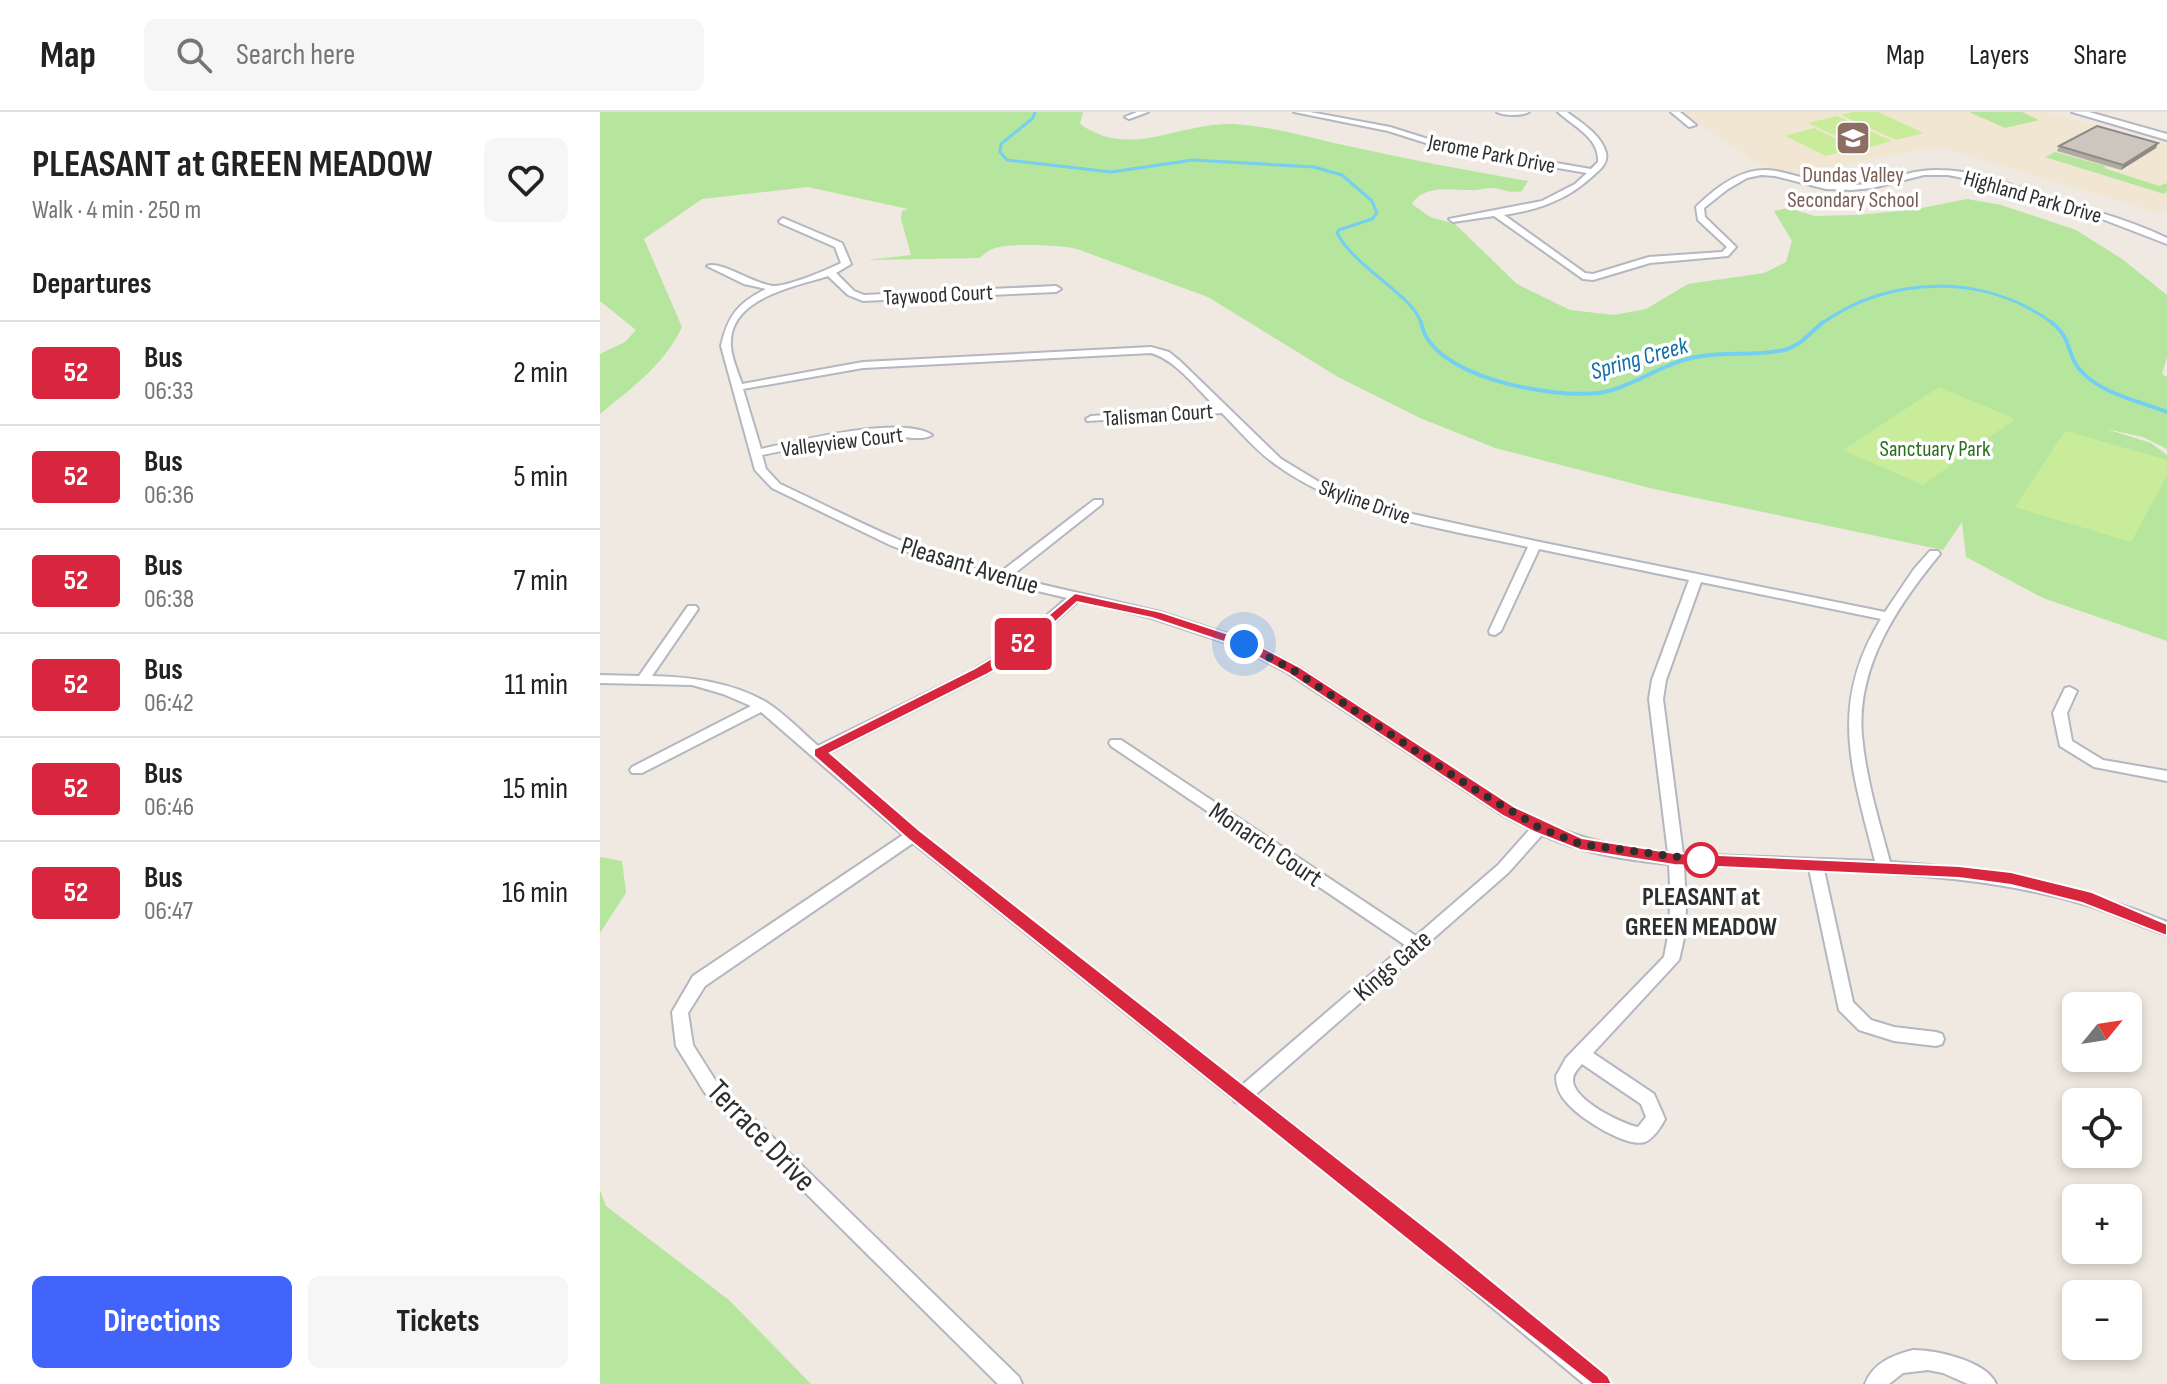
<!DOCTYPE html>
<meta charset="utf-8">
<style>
:root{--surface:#fff;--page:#f6f6f6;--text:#222;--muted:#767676;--line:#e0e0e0;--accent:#4264fb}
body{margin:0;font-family:"Sofia Sans Condensed",sans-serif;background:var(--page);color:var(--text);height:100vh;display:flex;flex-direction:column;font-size:30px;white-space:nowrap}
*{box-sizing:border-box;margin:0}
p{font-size:26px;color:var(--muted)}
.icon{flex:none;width:44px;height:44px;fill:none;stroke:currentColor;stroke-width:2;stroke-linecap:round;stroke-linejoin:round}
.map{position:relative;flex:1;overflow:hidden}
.drawer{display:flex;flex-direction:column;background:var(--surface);width:600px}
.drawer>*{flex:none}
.badge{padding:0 16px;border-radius:6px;font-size:28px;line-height:52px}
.needle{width:52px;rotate:60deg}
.controls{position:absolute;left:1462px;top:880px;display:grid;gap:16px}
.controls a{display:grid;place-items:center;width:80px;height:80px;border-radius:12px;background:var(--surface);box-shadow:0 4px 12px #0003;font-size:40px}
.you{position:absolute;width:40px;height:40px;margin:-20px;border:6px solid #fff;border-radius:50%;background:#1a73e8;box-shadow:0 0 0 12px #1a73e833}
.map>.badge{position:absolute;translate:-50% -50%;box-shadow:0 0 0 4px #fff}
h2{padding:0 32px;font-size:30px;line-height:72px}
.round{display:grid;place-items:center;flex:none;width:84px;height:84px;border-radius:12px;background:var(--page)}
.head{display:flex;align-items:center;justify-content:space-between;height:136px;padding:0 32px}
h1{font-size:38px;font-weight:700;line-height:60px}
.action{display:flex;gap:16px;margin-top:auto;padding:16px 32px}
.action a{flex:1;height:92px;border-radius:12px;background:var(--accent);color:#fff;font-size:32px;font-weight:700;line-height:92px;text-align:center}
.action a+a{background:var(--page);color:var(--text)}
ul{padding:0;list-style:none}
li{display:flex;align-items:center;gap:24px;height:104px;padding:0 32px;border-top:2px solid var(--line)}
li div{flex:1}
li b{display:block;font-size:30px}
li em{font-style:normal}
li .badge{min-width:88px;font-weight:700;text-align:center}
header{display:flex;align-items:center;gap:48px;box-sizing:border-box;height:112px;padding:0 40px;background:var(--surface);border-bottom:2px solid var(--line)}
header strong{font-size:38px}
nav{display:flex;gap:44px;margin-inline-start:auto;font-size:28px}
.search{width:560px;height:72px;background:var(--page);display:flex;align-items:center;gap:20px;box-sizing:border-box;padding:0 28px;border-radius:12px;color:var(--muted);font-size:30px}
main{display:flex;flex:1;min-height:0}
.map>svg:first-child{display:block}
</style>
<header>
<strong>Map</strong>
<div class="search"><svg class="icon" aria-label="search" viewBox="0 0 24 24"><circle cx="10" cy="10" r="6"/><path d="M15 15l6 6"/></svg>Search here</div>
<nav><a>Map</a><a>Layers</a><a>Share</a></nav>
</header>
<main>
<section class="drawer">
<div class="head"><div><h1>PLEASANT at GREEN MEADOW</h1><p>Walk · 4 min · 250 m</p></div><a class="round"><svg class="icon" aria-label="heart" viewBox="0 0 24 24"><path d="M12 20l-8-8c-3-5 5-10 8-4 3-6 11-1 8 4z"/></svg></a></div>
<h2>Departures</h2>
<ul>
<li><span class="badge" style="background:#d7263d;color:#fff">52</span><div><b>Bus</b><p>06:33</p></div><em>2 min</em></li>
<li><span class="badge" style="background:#d7263d;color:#fff">52</span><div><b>Bus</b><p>06:36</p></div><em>5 min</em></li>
<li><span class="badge" style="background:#d7263d;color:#fff">52</span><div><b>Bus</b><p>06:38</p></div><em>7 min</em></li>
<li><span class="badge" style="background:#d7263d;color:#fff">52</span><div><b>Bus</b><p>06:42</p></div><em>11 min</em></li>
<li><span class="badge" style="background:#d7263d;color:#fff">52</span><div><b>Bus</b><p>06:46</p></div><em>15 min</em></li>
<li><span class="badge" style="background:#d7263d;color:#fff">52</span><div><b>Bus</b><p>06:47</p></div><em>16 min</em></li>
</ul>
<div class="action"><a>Directions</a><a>Tickets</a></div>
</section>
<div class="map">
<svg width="1567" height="1272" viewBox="0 0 1567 1272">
<rect width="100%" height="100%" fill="#efe9e1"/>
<path fill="#f0e6d1" d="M1080 0H1447L1567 33V97L1560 101 1344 36 1324 37 1197 61 1161 53Z"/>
<path fill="#b6e59e" d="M0 0H483L480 12C530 48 579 10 633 12 672 14 711 26 748 34 808 47 868 59 928 69L922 79C906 82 903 76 891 76 884 76 878 79 872 78 852 78 824 72 812 92L830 105 855 112 917 172 970 198 1014 203 1046 197 1088 172 1164 161 1186 150 1192 129 1174 99 1188 96 1215 104 1255 103 1312 98 1367 87 1401 93 1476 118 1522 147 1567 183V245L1562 262 1567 265V337L1543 325 1506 317 1551 331 1567 343V529L1443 486 1366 445 1362 410 1343 438 1054 377 895 336 820 306 738 265 608 185 477 137C462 133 410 131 395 136 390 137 384 143 379 146L267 148 311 143 301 107 302 99 308 97 208 75 102 87 44 127 82 215C64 253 32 276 0 302V242L25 230 36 218 0 189Z
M1369 0H1422L1439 8 1405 16Z
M1455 40 1506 54 1504 56 1559 74 1567 71V79L1564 82 1445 45Z
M0 745 22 749 26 781 0 821Z
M0 1078 6 1094 129 1188 211 1272H0Z"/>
<path fill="#c9ec9a" d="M1253 0H1278L1324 21 1296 28 1241 3Z
M1237 4 1292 29 1263 37 1208 11Z
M1214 16 1255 36 1226 44 1185 24Z
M1339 275 1415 307 1323 373 1243 338Z
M1465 319 1567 348V364L1531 430 1415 395Z"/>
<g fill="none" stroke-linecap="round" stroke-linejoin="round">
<path stroke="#75cff0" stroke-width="3" d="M435 0 433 6 401 32 400 40 407 48 511 60 593 48 714 55 742 63 772 89 777 101 772 107 739 118 737 121C755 156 817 186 821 212
M1221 212C1290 162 1385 161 1454 212"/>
<path stroke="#75cff0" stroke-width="4" d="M821 210C830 266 951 286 998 281 1032 276 1060 252 1096 245 1127 239 1158 245 1188 237L1201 230 1223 210
M1451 210C1473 227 1466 242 1480 258 1501 282 1539 289 1567 300"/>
<g stroke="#b4b7c1" stroke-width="4">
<path id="minor" d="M537 0H548L529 7 525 5Z
M694 0H710L790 15 844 32 991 57 998 50C1000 26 973 14 958 0H967C980 10 1002 23 1006 41 1008 50 1002 56 995 62 969 87 939 98 904 103L985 161 993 162 1049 145 1122 140 1127 135 1098 108 1096 95C1117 74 1145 53 1176 59 1201 64 1222 73 1248 73 1279 74 1307 57 1338 58 1376 58 1410 73 1445 84 1486 97 1528 107 1567 126V132L1489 102 1388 71 1348 63H1324L1272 76 1251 78 1226 77 1175 64 1161 63 1147 66 1128 77 1104 96 1105 105 1136 135 1128 144 1050 151 993 168 983 167 894 104 853 110 849 107 942 89 975 72 987 61 842 36 788 19Z
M897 0H929C922 4 904 4 897 0Z
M1071 0H1080L1096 13 1089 15Z
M183 106 242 131 251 152 236 161 254 179 264 183 456 174 461 177 456 180 263 189 248 183 228 164C194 175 127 186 131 235 132 247 138 260 142 272L263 250 551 235 569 240 580 249 681 347 734 379 808 401 935 429 1285 500 1314 457 1330 439H1338L1340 442C1298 493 1256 554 1262 624 1266 667 1279 709 1290 750 1386 756 1478 773 1567 810V823C1538 814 1510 799 1480 791 1397 767 1310 762 1224 758L1253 890 1271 908 1294 915 1336 920 1342 922 1344 927 1342 932 1336 934 1294 929 1259 918 1239 898 1209 757 1084 753 1086 796 1084 826 1079 848 993 941 1054 982 1065 1007C1061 1015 1053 1027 1045 1030 1026 1036 980 1006 968 992 960 984 956 975 956 964L966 946 1064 845C1071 815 1071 784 1069 752 1025 748 982 741 942 723L908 761 655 983 843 1131 1007 1265 1010 1272H984L829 1143 640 992 635 990 633 987 313 731 105 874 88 901 93 933 117 971 419 1265 422 1272H398L105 981 76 934 72 900 93 864 303 723 161 600 42 661H32L30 658 32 655 151 594 123 582 92 573 0 571V563L39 564 88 494H96L98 497 52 564C91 565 131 570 166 590 185 602 202 620 218 634L375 557 410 535 467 486 362 461 290 433 172 376 155 358 121 234C128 203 138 191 166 177L144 172 107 154C120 148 155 173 174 174 189 174 227 158 241 151L235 135 180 111 179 109ZM551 241C576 248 597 277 616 295L491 304 486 307 487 309 622 301C639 318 655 338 675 352 747 405 843 416 928 435L889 519 890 522 895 523 901 519 939 437 1089 468 1052 568 1049 587 1068 741C1006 734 970 725 914 696L698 555 649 529 560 500 410 465 502 392V388H494L398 462C322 444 251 405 180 372L166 357 162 343C202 335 242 325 283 323 297 323 321 330 332 323 301 303 198 329 161 337L143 277 263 256ZM1101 470 1281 507C1228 593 1252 658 1275 749L1083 742 1063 587 1066 568ZM479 488 552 506 639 535 688 561 904 704 930 717 898 753 816 824 521 628H511L509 631 511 634 805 833 642 973 318 719 227 642 385 563 420 541ZM982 952 1041 992 1046 1005 1038 1015C1022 1012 973 988 973 968 973 961 978 957 982 952Z
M1470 575 1477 579 1467 601 1472 629 1503 648 1567 659V669L1494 655 1460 634 1453 601 1465 576Z
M1313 1238C1336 1238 1387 1249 1396 1272H1368L1343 1261 1328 1258 1303 1261 1289 1272H1265C1273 1251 1293 1243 1313 1238Z"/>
</g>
<g stroke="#b4b7c1" stroke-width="4">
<path id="secondary" d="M1472 0H1489L1567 22V28Z"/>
</g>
<use href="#minor" fill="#fff" fill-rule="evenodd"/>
<use href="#secondary" fill="#fff" fill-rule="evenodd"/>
</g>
<path fill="#afaba4" d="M1459 34 1556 36 1521 58 1457 39Z"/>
<path fill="#8e8b86" d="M1558 31 1556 36 1521 58 1523 53Z"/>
<path fill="#cbc7bf" stroke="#8e8b86" stroke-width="2" d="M1497 14 1558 31 1523 53 1459 34Z"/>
<path fill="#d7263d" stroke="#fff" stroke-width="2" d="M475 481 561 500 650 529 698 554 915 695 982 726 1074 741 1359 754 1411 760 1492 780 1567 812V824L1482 791 1411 773 1359 766 1074 753 980 738 934 720 903 704 688 561 639 535 552 506 477 490 421 542 386 563 230 641 319 718 844 1130 1008 1264 1012 1272H992L828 1144 308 727 214 644V637L375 556 410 535Z"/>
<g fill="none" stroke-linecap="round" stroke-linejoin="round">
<path stroke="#2e2e2e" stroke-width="8" stroke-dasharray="0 14.4" d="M644 532 693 558 869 674 940 716 980 732 1101 748"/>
</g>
<defs>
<g id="school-square" transform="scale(1.8)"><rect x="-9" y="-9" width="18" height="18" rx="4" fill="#8d6e63" stroke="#fff"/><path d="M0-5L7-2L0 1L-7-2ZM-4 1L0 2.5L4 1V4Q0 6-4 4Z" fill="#fff"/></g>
</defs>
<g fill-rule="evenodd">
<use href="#school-square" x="1253" y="26"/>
</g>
<circle fill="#fff" stroke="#d7263d" stroke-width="4" cx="1101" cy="748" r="16"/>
<g text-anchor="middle" stroke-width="7" stroke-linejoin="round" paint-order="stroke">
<g font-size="22" fill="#2e2e2e" stroke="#fff">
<text transform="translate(892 41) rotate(11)" y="8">Jerome Park Drive</text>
<text transform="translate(1433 84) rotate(16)" y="8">Highland Park Drive</text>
<text transform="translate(338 182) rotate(-3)" y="8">Taywood Court</text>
<text transform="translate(558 302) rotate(-4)" y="8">Talisman Court</text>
<text transform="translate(242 329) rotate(-7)" y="8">Valleyview Court</text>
<text transform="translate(765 389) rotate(19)" y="8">Skyline Drive</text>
</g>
<g font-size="22" fill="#785e54" stroke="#fff">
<text x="1253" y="70">Dundas Valley<tspan x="1253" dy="25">Secondary School</tspan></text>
</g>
<g font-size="22" fill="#2c6e1b" stroke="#fff">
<text x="1335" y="344">Sanctuary Park</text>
</g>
<g font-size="24" font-style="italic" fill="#0d6fa3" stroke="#fff">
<text transform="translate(1039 246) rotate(-16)" y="8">Spring Creek</text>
</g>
<g font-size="26" fill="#2e2e2e" stroke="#fff">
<text transform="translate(370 453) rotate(17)" y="9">Pleasant Avenue</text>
<text transform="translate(666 732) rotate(34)" y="9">Monarch Court</text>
<text transform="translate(792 853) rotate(-41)" y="9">Kings Gate</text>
</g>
<g font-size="26" font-weight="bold" fill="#2e2e2e" stroke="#fff">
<text x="1101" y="793">PLEASANT at<tspan x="1101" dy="30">GREEN MEADOW</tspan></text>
</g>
<g font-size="32" fill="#2e2e2e" stroke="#fff">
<text transform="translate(162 1023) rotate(46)" y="11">Terrace Drive</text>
</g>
</g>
</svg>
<div class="controls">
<a><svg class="needle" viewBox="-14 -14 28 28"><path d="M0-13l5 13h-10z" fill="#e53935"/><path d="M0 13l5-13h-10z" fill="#767676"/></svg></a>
<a><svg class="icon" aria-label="locate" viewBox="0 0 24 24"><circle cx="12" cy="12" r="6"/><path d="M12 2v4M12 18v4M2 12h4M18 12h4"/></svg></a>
<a>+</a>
<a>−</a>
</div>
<div class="you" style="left:644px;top:532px"></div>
<b class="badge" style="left:423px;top:532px;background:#d7263d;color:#fff">52</b>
</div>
</main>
